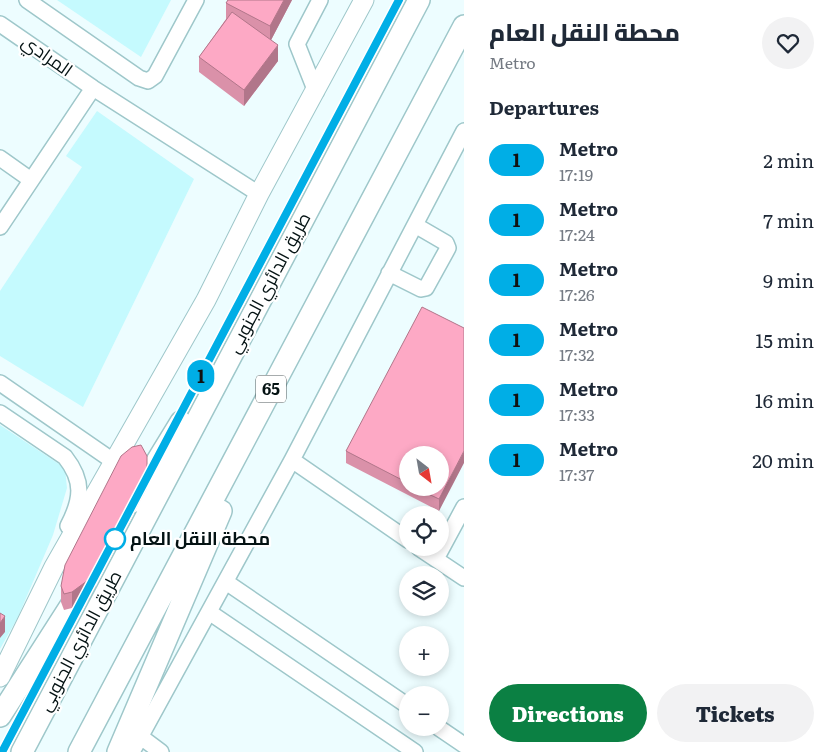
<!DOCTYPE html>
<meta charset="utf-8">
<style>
:root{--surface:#fff;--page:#f2f2f3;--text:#1f2937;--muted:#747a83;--accent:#0b8043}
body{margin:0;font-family:Literata,Cairo,serif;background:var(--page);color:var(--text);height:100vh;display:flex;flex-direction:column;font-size:19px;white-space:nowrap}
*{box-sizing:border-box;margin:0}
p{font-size:16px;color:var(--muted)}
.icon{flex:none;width:28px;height:28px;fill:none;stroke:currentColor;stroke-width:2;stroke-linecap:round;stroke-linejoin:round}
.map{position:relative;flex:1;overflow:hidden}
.panel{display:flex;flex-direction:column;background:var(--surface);width:375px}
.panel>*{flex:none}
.badge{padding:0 10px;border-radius:16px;font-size:18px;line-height:32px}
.needle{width:32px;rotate:149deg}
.buttons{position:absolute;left:399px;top:446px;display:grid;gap:10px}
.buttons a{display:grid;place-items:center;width:50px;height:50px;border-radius:50%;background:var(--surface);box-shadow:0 2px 8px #0003;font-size:25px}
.map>.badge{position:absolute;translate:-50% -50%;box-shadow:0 0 0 2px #fff}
h2{padding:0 25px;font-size:19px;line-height:45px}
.round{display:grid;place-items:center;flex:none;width:52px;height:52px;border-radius:26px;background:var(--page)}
.overview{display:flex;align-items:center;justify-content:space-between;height:85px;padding:0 25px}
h1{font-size:24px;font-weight:800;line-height:38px}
.button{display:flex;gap:10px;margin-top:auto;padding:10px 25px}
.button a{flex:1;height:58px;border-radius:30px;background:var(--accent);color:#fff;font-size:20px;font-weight:800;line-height:58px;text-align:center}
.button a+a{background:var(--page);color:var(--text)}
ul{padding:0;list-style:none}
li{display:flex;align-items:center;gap:15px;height:60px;padding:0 25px}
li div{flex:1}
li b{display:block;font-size:19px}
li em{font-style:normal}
li .badge{min-width:55px;font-weight:700;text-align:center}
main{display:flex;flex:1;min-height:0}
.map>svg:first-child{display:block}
</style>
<main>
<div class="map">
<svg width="464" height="752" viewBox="0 0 464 752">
<rect width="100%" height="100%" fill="#edfdff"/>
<path fill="#c5fafe" d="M57 0H171L141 57Z
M97 111 194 179 83 407 0 356V291L82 167 66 156Z
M0 425 65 468 67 488 53 535 18 617 0 649Z"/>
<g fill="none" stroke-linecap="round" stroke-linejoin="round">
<g stroke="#9ec7ca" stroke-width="18">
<path id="minor" d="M27 0 139 78 148 81 155 76 196 0
M0 24 93 88 259 194
M316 92 297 44 320 0
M0 158 31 180
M0 227 93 88
M389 273 421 289 426 288 448 248 446 243 415 225
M0 383 113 461
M0 413 65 457C84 481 82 499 68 526
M292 460 408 540
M419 548 464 578
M436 559 464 507
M226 582 408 706
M209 612 415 752
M439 728 464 745
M141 737 161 752
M132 752 292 460 464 131"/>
</g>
<g stroke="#9ec7ca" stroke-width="21">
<path id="major" d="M0 677 54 567 206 300 259 194 364 0"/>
</g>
<g stroke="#9ec7ca" stroke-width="24">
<path id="highway" d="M132 502 181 422
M0 716 84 585
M22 752 419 0
M79 752 464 26
M118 752 221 511"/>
</g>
<use href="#minor" stroke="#fff" stroke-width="15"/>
<use href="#major" stroke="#fff" stroke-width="19"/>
<use href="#highway" stroke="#fff" stroke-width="21"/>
<path stroke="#1c2a2b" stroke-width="4" stroke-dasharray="2.5 5" stroke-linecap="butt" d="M141 489 399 0
M2 752 88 588"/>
</g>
<path fill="#da91a9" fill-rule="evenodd" d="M228 0H292L271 40 278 61 244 106 199 72V57L226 19V3Z
M464 328 439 511 346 463V451ZM408 455 440 488H408Z
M147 488 91 594 72 608 64 610 61 602V586Z"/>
<path fill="#b1768a" d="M284 0H292L270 42V26Z
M278 45V61L244 106V90Z
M464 451V463L439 511V499Z
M147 472V488L91 594 72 608V592Z
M5 616V632L0 638V623Z"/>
<path fill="#fda9c5" stroke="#b1768a" d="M228 0H284L270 26 226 3Z
M232 12 278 45 244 90 199 57Z
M422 307 464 328V451L439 499 416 488H440V455H408V483L346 451Z
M141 445 147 456V472L91 578 72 592 64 594 61 586 65 565 121 456 132 447Z
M0 613 5 616 0 623Z"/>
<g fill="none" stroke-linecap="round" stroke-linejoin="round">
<g stroke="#fff" stroke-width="11">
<path id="line" d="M2 752 399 0"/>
</g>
<use href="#line" stroke="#00aee6" stroke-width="8"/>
</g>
<circle fill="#fff" stroke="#00aee6" stroke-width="2.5" cx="115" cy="539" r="10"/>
<g text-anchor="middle" stroke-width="4.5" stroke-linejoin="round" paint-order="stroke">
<rect fill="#fff" stroke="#4f595a" stroke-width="1" x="256" y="375.5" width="30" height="27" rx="4"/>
<g font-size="16" font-weight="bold" fill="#041213">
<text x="271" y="395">65</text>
</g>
<g font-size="18" fill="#041213" stroke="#fff">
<text transform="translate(47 56) rotate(35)" y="6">المرادي</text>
<text transform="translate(269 283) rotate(-62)" y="6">طريق الدائري الجنوبي</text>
<text transform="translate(80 641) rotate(-62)" y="6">طريق الدائري الجنوبي</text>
</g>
<g font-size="18" font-weight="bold" fill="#041213" stroke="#fff" text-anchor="start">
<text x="130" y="545">محطة النقل العام</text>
</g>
</g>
</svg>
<div class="buttons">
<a><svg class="needle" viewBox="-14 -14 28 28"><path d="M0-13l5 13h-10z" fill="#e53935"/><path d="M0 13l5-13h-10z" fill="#747a83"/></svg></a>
<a><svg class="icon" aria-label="locate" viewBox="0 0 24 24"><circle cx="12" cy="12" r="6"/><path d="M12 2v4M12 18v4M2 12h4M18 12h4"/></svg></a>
<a><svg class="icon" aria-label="layers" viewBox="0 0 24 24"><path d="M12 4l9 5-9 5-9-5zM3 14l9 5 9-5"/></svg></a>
<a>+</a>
<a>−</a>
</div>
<b class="badge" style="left:201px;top:376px;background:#00aee6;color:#111">1</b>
</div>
<section class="panel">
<div class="overview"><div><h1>محطة النقل العام</h1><p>Metro</p></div><a class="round"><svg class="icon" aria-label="heart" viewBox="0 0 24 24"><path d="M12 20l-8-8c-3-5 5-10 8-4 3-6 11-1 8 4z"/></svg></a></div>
<h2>Departures</h2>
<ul>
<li><span class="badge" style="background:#00aee6;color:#111">1</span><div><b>Metro</b><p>17:19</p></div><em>2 min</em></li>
<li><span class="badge" style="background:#00aee6;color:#111">1</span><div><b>Metro</b><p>17:24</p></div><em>7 min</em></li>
<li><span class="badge" style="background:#00aee6;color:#111">1</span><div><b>Metro</b><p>17:26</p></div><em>9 min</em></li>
<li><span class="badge" style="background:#00aee6;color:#111">1</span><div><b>Metro</b><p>17:32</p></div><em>15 min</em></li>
<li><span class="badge" style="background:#00aee6;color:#111">1</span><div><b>Metro</b><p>17:33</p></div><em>16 min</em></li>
<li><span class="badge" style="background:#00aee6;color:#111">1</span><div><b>Metro</b><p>17:37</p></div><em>20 min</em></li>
</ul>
<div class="button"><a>Directions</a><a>Tickets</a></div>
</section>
</main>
